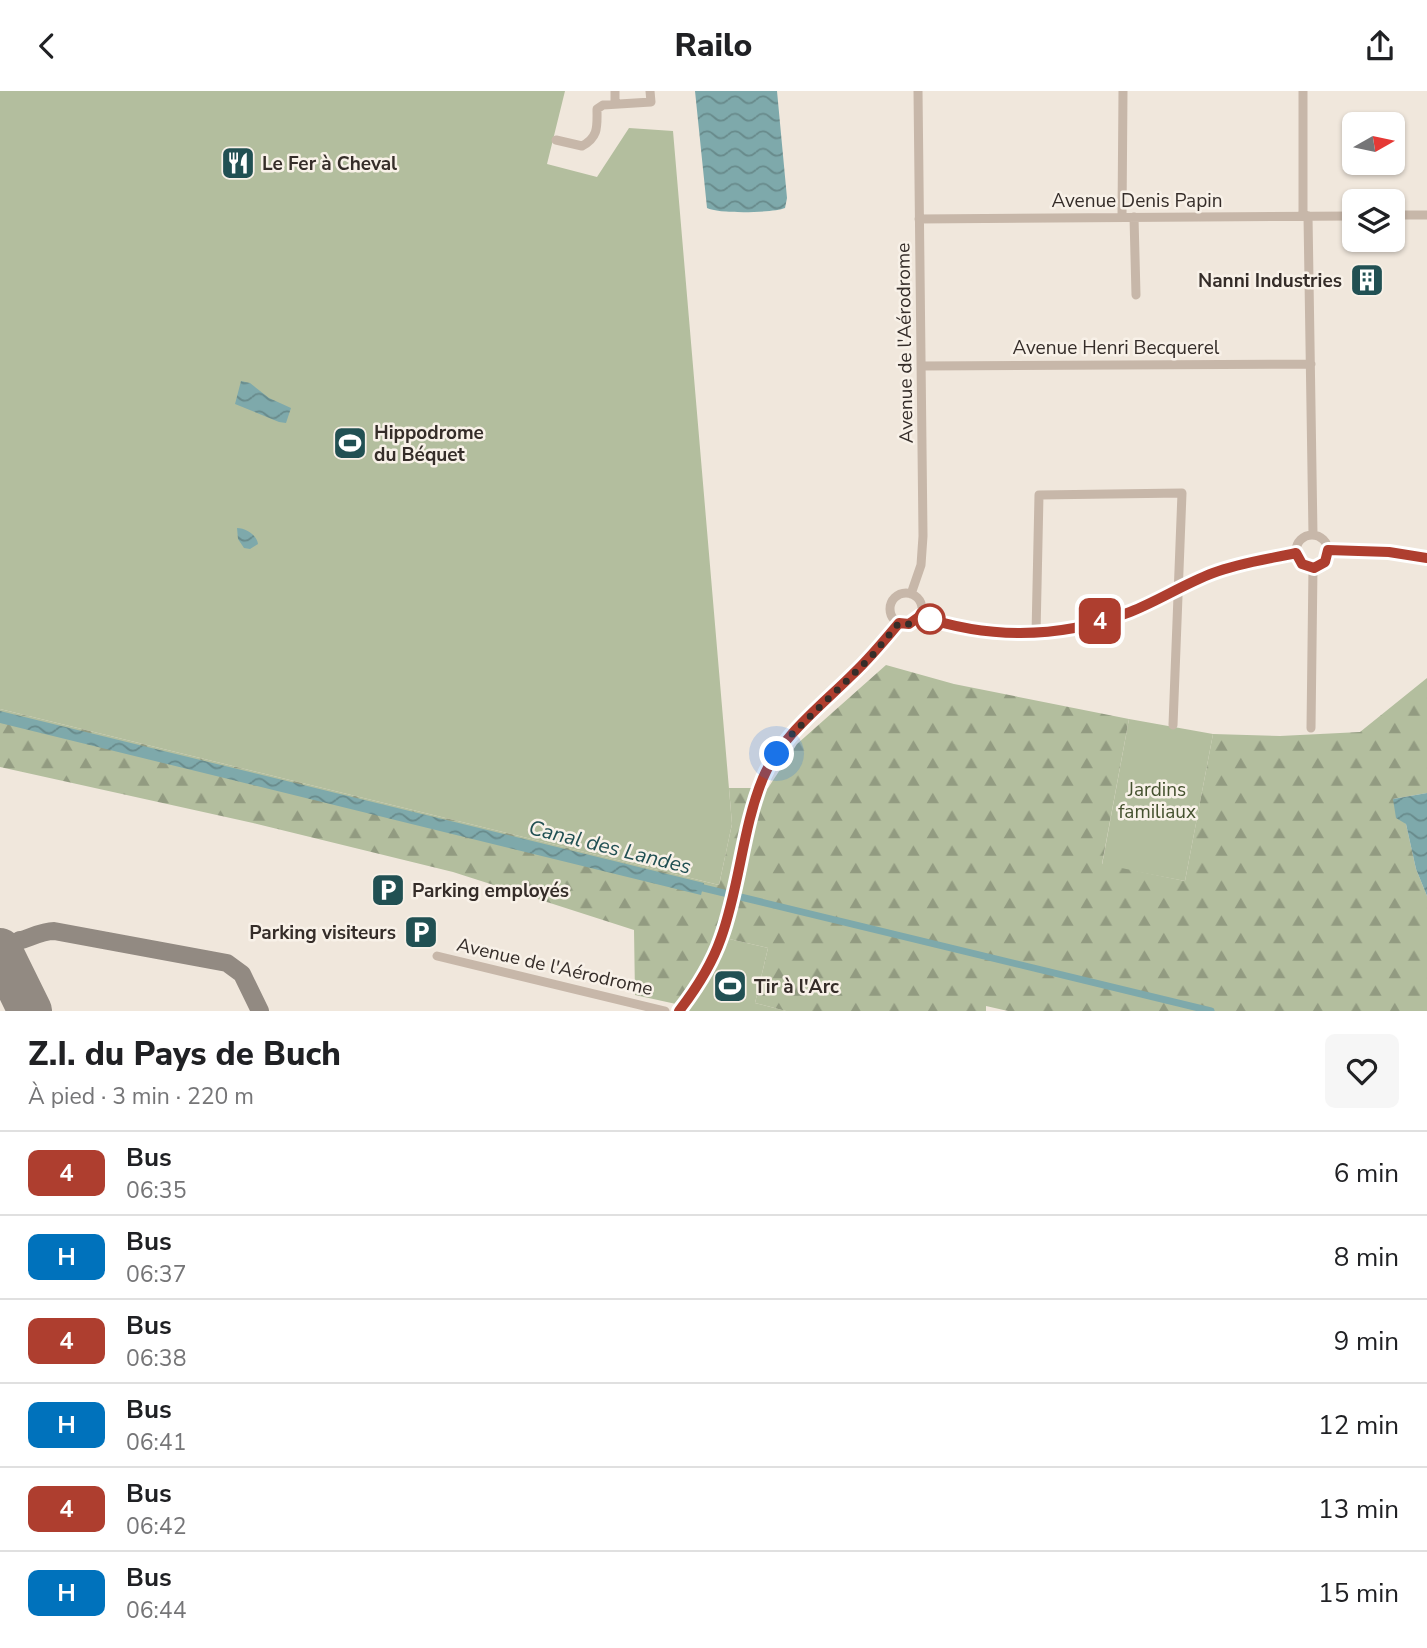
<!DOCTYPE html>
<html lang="fr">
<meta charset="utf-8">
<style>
:root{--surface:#fff;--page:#f6f6f6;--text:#202124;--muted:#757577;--line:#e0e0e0}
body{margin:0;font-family:"Nunito Sans",sans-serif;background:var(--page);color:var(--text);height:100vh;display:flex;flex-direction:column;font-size:26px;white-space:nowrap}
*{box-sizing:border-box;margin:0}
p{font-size:23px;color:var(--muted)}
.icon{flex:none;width:38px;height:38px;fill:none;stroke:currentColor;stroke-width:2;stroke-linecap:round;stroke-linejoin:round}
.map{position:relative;height:920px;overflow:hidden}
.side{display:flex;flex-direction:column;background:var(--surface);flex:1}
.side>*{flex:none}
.badge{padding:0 14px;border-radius:10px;font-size:24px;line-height:46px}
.needle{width:46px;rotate:81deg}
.tools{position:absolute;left:1342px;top:21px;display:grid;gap:14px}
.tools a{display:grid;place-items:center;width:63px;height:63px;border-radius:10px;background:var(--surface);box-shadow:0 2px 5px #0004;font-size:35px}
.you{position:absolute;width:35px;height:35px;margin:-18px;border:5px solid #fff;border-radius:50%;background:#1a73e8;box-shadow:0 0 0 10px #1a73e833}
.map>.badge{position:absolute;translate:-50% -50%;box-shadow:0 0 0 4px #fff}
.round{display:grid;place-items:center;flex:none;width:74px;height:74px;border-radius:10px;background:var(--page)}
.head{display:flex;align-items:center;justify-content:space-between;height:119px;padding:0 28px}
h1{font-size:33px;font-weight:800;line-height:52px}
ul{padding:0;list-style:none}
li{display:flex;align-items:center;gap:21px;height:84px;padding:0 28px;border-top:2px solid var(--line)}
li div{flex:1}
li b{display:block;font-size:26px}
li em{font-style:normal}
li .badge{min-width:77px;font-weight:700;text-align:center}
header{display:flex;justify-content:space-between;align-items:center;height:91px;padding:0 28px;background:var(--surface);font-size:32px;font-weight:800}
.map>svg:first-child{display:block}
</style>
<header><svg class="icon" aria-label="back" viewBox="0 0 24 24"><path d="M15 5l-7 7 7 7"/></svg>Railo<svg class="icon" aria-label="share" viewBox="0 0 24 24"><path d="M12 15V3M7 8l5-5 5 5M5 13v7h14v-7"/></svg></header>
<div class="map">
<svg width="1427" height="920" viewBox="0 0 1427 920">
<defs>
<pattern id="forest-firs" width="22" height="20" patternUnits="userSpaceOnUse" patternTransform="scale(1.75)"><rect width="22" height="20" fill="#b3be9e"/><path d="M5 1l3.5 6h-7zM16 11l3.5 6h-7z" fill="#929b81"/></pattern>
<pattern id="water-waves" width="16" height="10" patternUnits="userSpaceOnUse" patternTransform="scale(1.75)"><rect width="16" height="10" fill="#7ea9ab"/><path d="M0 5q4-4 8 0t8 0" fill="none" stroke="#688a8b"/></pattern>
</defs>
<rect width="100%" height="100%" fill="#f0e7dc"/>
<path fill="#b3be9e" d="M0 0H565L547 73 597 86 629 37 673 40 732 733 719 794 0 618Z
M1129 628 1213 643 1185 790 1102 774Z
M725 847 768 857 755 912 786 920H684Z"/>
<path fill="url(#forest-firs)" d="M886 574 954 593 1129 628 1102 773 1185 790 1213 643 1280 645 1360 641 1427 587V702L1393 708 1406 733 1416 778 1427 805V920H1008L986 915V920H786L755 912 768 857 725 847 712 878 690 913H676L635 904 634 839 453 781 253 732 0 676V618L719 794 732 733 729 697H768L797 653Z"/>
<path fill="url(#water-waves)" d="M695 0H777L787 107 785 117C773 122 718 123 707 117Z
M241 290 250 292 269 307 291 317 286 332 279 331 235 313Z
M237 437C246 437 257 444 258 453L250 458 244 457 238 448Z
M0 620 704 792 701 804 0 632Z
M1427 702V805L1416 778 1406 733 1396 727 1393 708Z"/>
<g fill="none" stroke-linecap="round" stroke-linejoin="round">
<path stroke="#7ea9ab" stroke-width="7" d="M695 795 1211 920"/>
<path stroke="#928a82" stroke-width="18" d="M0 849C14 858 35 840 54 840L227 872 242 883 260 920
M10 881C4 867 7 856 20 849"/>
<path stroke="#928a82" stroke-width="44" d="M0 859 30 920"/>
<path stroke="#c7b7a9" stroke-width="9" d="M615 0V13
M1303 0V125
M556 49 582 55C599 46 597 35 597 18L603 14 651 11 650 0
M1393 124H1427
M1308 125 1313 444
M1122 126 1123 0
M1134 126 1136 204
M919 128 1354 125
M921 275 1311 273
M1296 460a16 16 0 1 1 32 0a16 16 0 1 1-32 0Z
M1328 459 1389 461 1427 467
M890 518a16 16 0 1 1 32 0a16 16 0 1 1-32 0Z
M911 503 921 474 923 445 918 0
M920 525C991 548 1059 548 1130 521 1158 510 1184 493 1213 482 1239 472 1269 469 1296 462
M1036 543 1039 404 1182 402 1173 634
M1311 637 1313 476
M437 865 665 920
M679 920C700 893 716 864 726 831 741 784 744 733 763 687 784 639 832 605 868 569 879 557 889 544 899 532"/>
</g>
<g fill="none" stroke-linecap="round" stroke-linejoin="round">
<g stroke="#fff" stroke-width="16">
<path id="line" d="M679 920C696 898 712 873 721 847 740 795 742 738 763 687 781 645 821 615 853 583 870 567 884 550 899 532L909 533 920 525C991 549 1060 548 1130 521 1158 510 1184 493 1213 482 1239 472 1269 468 1296 462L1302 473 1314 477 1325 471 1328 459 1389 461 1427 467"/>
</g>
<use href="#line" stroke="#ae3e2f" stroke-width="10"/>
<path stroke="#352d29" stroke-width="7" stroke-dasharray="0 12.6" d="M777 663 789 646 871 566 899 532 909 533 920 525 930 528"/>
</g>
<defs>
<g id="restaurant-square" transform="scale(1.75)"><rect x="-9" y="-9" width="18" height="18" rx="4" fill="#215053" stroke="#f8f1e8"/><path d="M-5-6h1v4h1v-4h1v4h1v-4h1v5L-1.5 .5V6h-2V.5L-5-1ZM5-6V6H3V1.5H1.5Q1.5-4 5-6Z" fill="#fff"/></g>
<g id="building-square" transform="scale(1.75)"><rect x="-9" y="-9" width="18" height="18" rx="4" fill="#215053" stroke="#f8f1e8"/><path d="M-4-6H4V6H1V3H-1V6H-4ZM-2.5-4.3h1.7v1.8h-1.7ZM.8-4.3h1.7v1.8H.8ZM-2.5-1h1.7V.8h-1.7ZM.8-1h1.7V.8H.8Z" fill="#fff"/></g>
<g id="stadium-square" transform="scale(1.75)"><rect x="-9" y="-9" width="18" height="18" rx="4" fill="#215053" stroke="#f8f1e8"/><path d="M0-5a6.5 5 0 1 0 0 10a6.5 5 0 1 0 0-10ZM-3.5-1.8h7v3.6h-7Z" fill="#fff"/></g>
<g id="parking-square" transform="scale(1.75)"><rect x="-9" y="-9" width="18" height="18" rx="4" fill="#215053" stroke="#f8f1e8"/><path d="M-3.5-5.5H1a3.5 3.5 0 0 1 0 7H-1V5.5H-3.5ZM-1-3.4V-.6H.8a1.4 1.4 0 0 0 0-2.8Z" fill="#fff"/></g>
</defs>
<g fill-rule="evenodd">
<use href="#restaurant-square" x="238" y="72"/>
<use href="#building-square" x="1367" y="189"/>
<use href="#stadium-square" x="350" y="352"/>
<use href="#parking-square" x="388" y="799"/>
<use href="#parking-square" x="421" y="841"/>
<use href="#stadium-square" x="730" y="895"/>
</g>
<circle fill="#fff" stroke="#ae3e2f" stroke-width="3.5" cx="930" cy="528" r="14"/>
<g text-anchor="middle" stroke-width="5" stroke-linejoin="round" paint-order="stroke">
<g font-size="19" font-weight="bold" fill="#352d29" stroke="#f8f1e8" text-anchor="start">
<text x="262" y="79">Le Fer à Cheval</text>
<text x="1342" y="196" text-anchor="end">Nanni Industries</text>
<text x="374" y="348">Hippodrome<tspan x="374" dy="22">du Béquet</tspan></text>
<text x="412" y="806">Parking employés</text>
<text x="396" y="848" text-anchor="end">Parking visiteurs</text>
<text x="754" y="902">Tir à l'Arc</text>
</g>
<g font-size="19" fill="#352d29" stroke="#f8f1e8">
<text x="1137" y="116">Avenue Denis Papin</text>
<text transform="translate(904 252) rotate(-91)" y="7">Avenue de l'Aérodrome</text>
<text x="1116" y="263">Avenue Henri Becquerel</text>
<text transform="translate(555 875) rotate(13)" y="7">Avenue de l'Aérodrome</text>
</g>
<g font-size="19" fill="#44512e" stroke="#f8f1e8">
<text x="1157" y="705">Jardins<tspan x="1157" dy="22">familiaux</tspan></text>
</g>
<g font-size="21" font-style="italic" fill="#215053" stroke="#f8f1e8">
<text transform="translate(610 756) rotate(14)" y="7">Canal des Landes</text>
</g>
</g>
</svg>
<div class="tools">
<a><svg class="needle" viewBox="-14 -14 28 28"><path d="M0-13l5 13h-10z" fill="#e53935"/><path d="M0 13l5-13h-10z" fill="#757577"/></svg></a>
<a><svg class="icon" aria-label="layers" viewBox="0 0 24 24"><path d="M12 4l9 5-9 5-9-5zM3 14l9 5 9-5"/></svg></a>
</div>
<div class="you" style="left:777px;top:663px"></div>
<b class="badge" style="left:1100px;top:530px;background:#ae3e2f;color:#fff">4</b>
</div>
<section class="side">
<div class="head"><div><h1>Z.I. du Pays de Buch</h1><p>À pied · 3 min · 220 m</p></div><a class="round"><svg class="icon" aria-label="heart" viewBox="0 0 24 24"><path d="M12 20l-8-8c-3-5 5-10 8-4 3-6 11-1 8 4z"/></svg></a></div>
<ul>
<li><span class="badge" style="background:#ae3e2f;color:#fff">4</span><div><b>Bus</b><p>06:35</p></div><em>6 min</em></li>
<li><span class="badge" style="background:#0072bc;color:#fff">H</span><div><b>Bus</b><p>06:37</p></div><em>8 min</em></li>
<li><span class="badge" style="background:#ae3e2f;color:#fff">4</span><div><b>Bus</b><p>06:38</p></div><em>9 min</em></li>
<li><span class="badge" style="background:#0072bc;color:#fff">H</span><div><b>Bus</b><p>06:41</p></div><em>12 min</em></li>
<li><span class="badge" style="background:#ae3e2f;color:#fff">4</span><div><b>Bus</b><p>06:42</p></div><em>13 min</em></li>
<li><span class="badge" style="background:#0072bc;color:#fff">H</span><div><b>Bus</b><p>06:44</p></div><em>15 min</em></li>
</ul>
</section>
